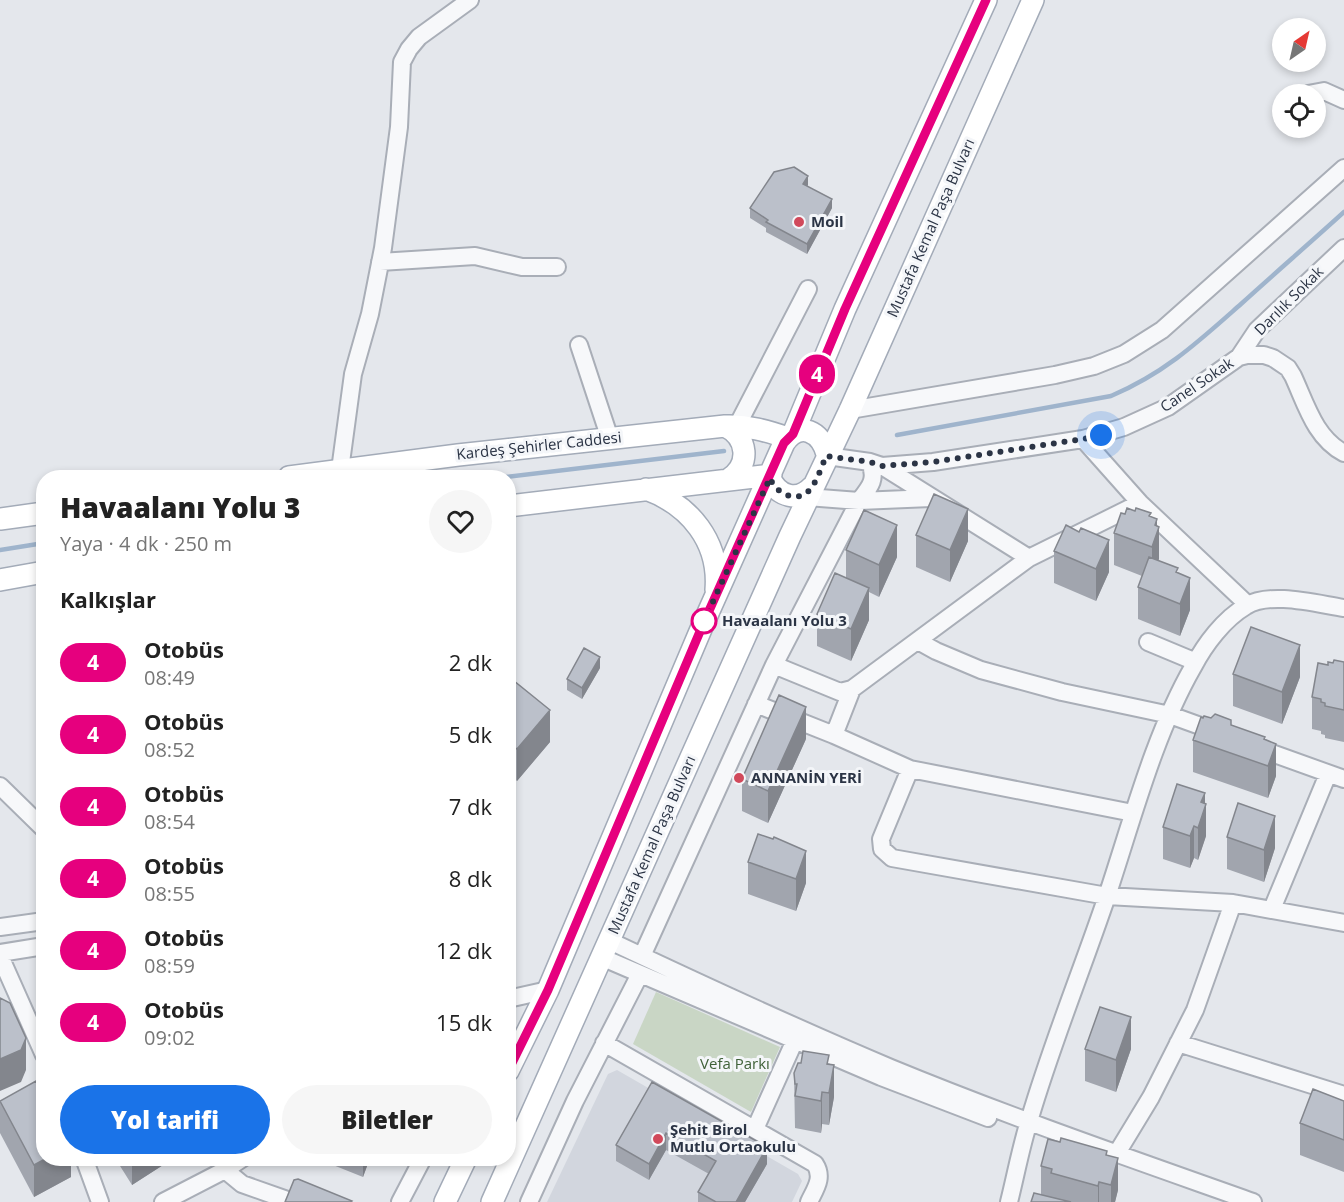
<!DOCTYPE html>
<html lang="tr">
<meta charset="utf-8">
<style>
:root{--surface:#fff;--page:#f6f6f6;--text:#222;--muted:#767676;--accent:#1a73e8}
body{margin:0;font-family:"Open Sans",sans-serif;background:var(--page);color:var(--text);height:100vh;display:flex;flex-direction:column;font-size:22px;white-space:nowrap}
*{box-sizing:border-box;margin:0}
p{font-size:20px;color:var(--muted)}
.icon{flex:none;width:33px;height:33px;fill:none;stroke:currentColor;stroke-width:2;stroke-linecap:round;stroke-linejoin:round}
.map{position:relative;flex:1;overflow:hidden}
.side{position:absolute;left:36px;top:470px;width:480px;height:696px;display:flex;flex-direction:column;background:var(--surface);border-radius:24px;box-shadow:0 3px 9px #0003}
.side>*{flex:none}
.badge{padding:0 12px;border-radius:20px;font-size:21px;line-height:39px}
.needle{width:39px;rotate:34deg}
.buttons{position:absolute;left:1272px;top:18px;display:grid;gap:12px}
.buttons a{display:grid;place-items:center;width:54px;height:54px;border-radius:50%;background:var(--surface);box-shadow:0 3px 9px #0003;font-size:30px}
.you{position:absolute;width:30px;height:30px;margin:-15px;border:4px solid #fff;border-radius:50%;background:#1a73e8;box-shadow:0 0 0 9px #1a73e833}
.map>.badge{position:absolute;translate:-50% -50%;box-shadow:0 0 0 3px #fff}
h2{padding:0 24px;font-size:22px;line-height:54px}
.round{display:grid;place-items:center;flex:none;width:63px;height:63px;border-radius:32px;background:var(--page)}
.head{display:flex;align-items:center;justify-content:space-between;height:102px;padding:0 24px}
h1{font-size:28px;font-weight:800;line-height:45px}
.primary-button{display:flex;gap:12px;margin-top:auto;padding:12px 24px}
.primary-button a{flex:1;height:69px;border-radius:36px;background:var(--accent);color:#fff;font-size:24px;font-weight:800;line-height:69px;text-align:center}
.primary-button a+a{background:var(--page);color:var(--text)}
ul{padding:0;list-style:none}
li{display:flex;align-items:center;gap:18px;height:72px;padding:0 24px}
li div{flex:1}
li b{display:block;font-size:22px}
li em{font-style:normal}
li .badge{min-width:66px;font-weight:700;text-align:center}
.map>svg:first-child{display:block}
</style>
<div class="map">
<svg width="1344" height="1202" viewBox="0 0 1344 1202">
<rect width="100%" height="100%" fill="#e4e7ec"/>
<path fill="#d2d6de" d="M617 1070 798 1174 802 1181 792 1202H547L608 1074Z"/>
<path fill="#c9d6c5" d="M656 992 780 1047 751 1112 633 1044Z"/>
<g fill="none" stroke-linecap="round" stroke-linejoin="round">
<path stroke="#9fb4cc" stroke-width="4.5" d="M897 435 1111 396C1165 373 1198 342 1241 304 1275 273 1310 243 1344 212
M506 477 724 451
M0 550 44 543"/>
<g stroke="#a9aeb7" stroke-width="20">
<path id="minor" d="M1308 94 1324 91 1344 100
M380 262 475 256 522 267H557
M579 345 610 439
M1239 357 1257 330 1344 248
M850 410 1055 375 1094 366 1124 354 1162 330 1344 168
M737 426 808 289
M1083 439 1140 503 1248 605
M827 456 870 462 882 466 933 462 1083 439 1124 427 1168 407 1239 357 1247 355H1264L1273 358 1288 368 1293 376C1306 404 1315 438 1344 453
M882 466 1029 558 1140 503
M340 470 353 374 370 314 383 248 399 127 402 62 409 49 419 37 470 0
M807 497 859 501 931 498
M918 641 936 651 981 670 1062 692 1170 715 1217 732
M1148 642 1196 662
M774 665 840 692 852 689 1029 558
M852 689 834 735 910 769 1133 813
M756 704 834 735
M1255 747 1344 779
M910 769 881 839 882 849 892 858 1107 896 1233 903 1344 923
M0 786 44 829
M1272 909 1328 774
M0 927 44 921
M610 941C703 985 796 1028 891 1068 1010 1117 1132 1159 1253 1202
M0 953 44 946
M0 956 44 1055
M642 956 774 665 859 501C870 487 877 480 870 462
M601 957 881 1077 988 1118
M508 999 548 990
M604 1043 815 1164C824 1178 815 1189 809 1202
M1178 1043 1344 1095
M755 1129 795 1040
M1117 1153 1151 1097 1195 1010 1233 903
M84 1158 100 1202
M225 1170 242 1184 293 1202
M163 1202 225 1170 243 1158
M400 1202 423 1158
M529 1202 575 1101 640 974
M1009 1202C1016 1174 1021 1146 1030 1118 1052 1043 1082 970 1107 896 1132 821 1154 735 1193 667 1205 644 1224 619 1246 606 1270 591 1317 604 1344 608"/>
</g>
<g stroke="#a3abb8" stroke-width="24">
<path id="major" d="M725 426C748 437 751 465 729 479
M793 434 845 309 986 0
M289 477 458 455 725 426C747 425 767 431 788 438
M770 478C778 497 798 502 812 487
M646 489C690 505 720 542 716 590
M508 506 771 475
M0 519 44 513
M0 580 44 572
M508 1071 548 990 704 622 784 443C800 420 821 432 827 454
M445 1202 466 1158
M492 1202 790 536 850 410 1033 0"/>
</g>
<use href="#minor" stroke="#f7f8fa" stroke-width="16"/>
<use href="#major" stroke="#fff" stroke-width="21"/>
</g>
<path fill="#a1a5ae" d="M808 185 807 186 832 208 807 254 766 232V228L750 218V208Z
M1125 514 1151 517 1157 526 1158 561 1178 573 1190 610 1180 636 1138 619V587L1142 576 1114 565V533Z
M916 535 968 541 950 582 916 567Z
M846 550 897 557 879 597 869 592V620L851 661 817 646V614L846 578Z
M1054 551 1109 572 1096 601 1054 583Z
M1344 662V742L1325 738V735L1321 734V731L1312 729V697L1333 663Z
M600 668 582 699 567 690V679Z
M1233 674 1300 677 1282 724 1233 706Z
M508 676 550 742 517 781 508 774Z
M1231 725 1265 740 1276 776 1268 798 1193 772V740Z
M806 739 768 823 742 811V779Z
M1205 803 1206 836 1198 860 1194 858 1190 868 1163 859V827Z
M1227 837 1275 848 1264 882 1227 869Z
M773 839 806 883 796 911 748 894V862Z
M1085 1049H1131L1116 1092 1085 1081Z
M829 1064 834 1097 829 1125 822 1124 821 1133 795 1128 794 1073Z
M652 1082 767 1164 745 1202H698V1192L709 1174 666 1150 649 1180 616 1161V1145Z
M0 1101 71 1158V1177L34 1197 0 1133Z
M1344 1101V1172L1300 1155V1123Z
M1107 1156 1118 1190 1115 1202H1031L1041 1195V1166Z
M115 1158H174L132 1185Z
M333 1158H370L363 1177 333 1165Z"/>
<path fill="#83868d" d="M808 176V185L803 193V184Z
M832 199V208L807 254V244Z
M968 509V541L950 582V550Z
M1157 519V532L1159 527V559L1152 579V547L1155 525Z
M897 525V557L879 597V565Z
M1109 540V572L1096 601V569Z
M1190 578V610L1180 636V604Z
M869 588V620L851 661V629Z
M1300 645V677L1282 724V692Z
M600 657V668L582 699V688Z
M806 707V739L768 823V791Z
M550 710V742L517 781V749Z
M1276 744V776L1268 798V766Z
M1205 793V807L1206 804V836L1198 860V828L1201 802Z
M1275 816V848L1264 882V850Z
M1194 826V858L1190 868V836Z
M806 851V883L796 911V879Z
M1131 1017V1049L1116 1092V1060Z
M26 1038V1070L21 1082 0 1091V1059Z
M834 1065V1097L829 1125V1093Z
M822 1092V1124L821 1133V1101Z
M666 1133V1150L649 1180V1164Z
M767 1147V1164L745 1202H736Z
M47 1158H71V1177L34 1197V1165Z
M132 1158H174L132 1185Z
M363 1158H370L363 1177Z
M1118 1158V1190L1115 1202H1111V1185Z
M1099 1182V1202H1098V1186Z"/>
<path fill="#bbc0ca" stroke="#83868d" stroke-width="1.5" d="M794 167 808 176 803 184 832 199 807 244 766 222 768 220 750 208 774 172Z
M934 494 968 509 950 550 916 535Z
M1127 508 1135 511 1136 508 1151 513 1149 516 1157 519 1155 525 1159 527 1152 547 1114 533 1121 513 1125 514Z
M864 510 897 525 879 565 846 550Z
M1066 525 1079 532 1081 528 1109 540 1096 569 1054 551Z
M1149 557 1178 568 1176 572 1190 578 1180 604 1138 587Z
M835 573 869 588 851 629 817 614Z
M1251 627 1300 645 1282 692 1233 674Z
M584 648 600 657 582 688 567 679Z
M1334 660 1344 662V710L1325 706V703L1321 702V699L1312 697 1318 663 1328 665V662L1333 663Z
M508 676 550 710 517 749 508 742Z
M779 695 806 707 768 791 742 779Z
M1215 714 1231 720V725L1265 737 1264 739 1276 744 1268 766 1193 740 1201 717 1203 718 1204 716 1211 718Z
M1177 784 1205 793 1201 802 1206 804 1198 828 1194 826 1190 836 1163 827Z
M1238 803 1275 816 1264 850 1227 837Z
M758 834 773 839 774 837 806 851 796 879 748 862Z
M0 998 10 1003 26 1038 21 1050 0 1059Z
M1100 1007 1131 1017 1116 1060 1085 1049Z
M803 1051 829 1055 827 1064 834 1065 829 1093 822 1092 821 1101 795 1096 797 1084H795L794 1073 798 1063H801Z
M36 1081 44 1094V1158H47L34 1165 0 1101Z
M652 1082 767 1147 736 1202H716L698 1192 716 1161 666 1133 649 1164 616 1145Z
M1313 1089 1344 1101V1140L1300 1123Z
M1061 1138 1107 1151 1106 1155 1118 1158 1111 1185 1099 1182 1098 1186 1051 1173 1052 1169 1041 1166 1048 1139 1060 1142Z
M298 1179 352 1201 351 1202H285L294 1180Z
M1034 1193 1071 1202H1031Z"/>
<g fill="none" stroke-linecap="round" stroke-linejoin="round">
<g stroke="#fff" stroke-width="14">
<path id="line" d="M508 1071 548 990 704 622 784 443 793 434 845 309 986 0"/>
</g>
<use href="#line" stroke="#e6007e" stroke-width="9"/>
<path stroke="#2b3445" stroke-width="6" stroke-dasharray="0 10.8" d="M704 621 770 478C776 495 800 505 812 487 818 478 822 466 826 456L870 462 882 466 933 462 1083 439 1101 435"/>
</g>
<g fill="#d1495b" stroke="#f4f6f9" stroke-width="2">
<circle cx="799" cy="222" r="6"/>
<circle cx="739" cy="778" r="6"/>
<circle cx="658" cy="1139" r="6"/>
</g>
<circle fill="#fff" stroke="#e6007e" stroke-width="3" cx="704" cy="621" r="12"/>
<g text-anchor="middle" stroke-width="6" stroke-linejoin="round" paint-order="stroke">
<g font-size="15" font-weight="bold" fill="#2b3445" stroke="#f4f6f9" text-anchor="start">
<text x="811" y="227">Moil</text>
<text x="751" y="783">ANNANİN YERİ</text>
<text x="670" y="1135">Şehit Birol<tspan x="670" dy="17">Mutlu Ortaokulu</tspan></text>
</g>
<g font-size="15" fill="#2b3445" stroke="#f4f6f9">
<text transform="translate(931 228) rotate(-66)" y="5">Mustafa Kemal Paşa Bulvarı</text>
<text transform="translate(1289 301) rotate(-45)" y="5">Darılık Sokak</text>
<text transform="translate(1197 385) rotate(-34)" y="5">Canel Sokak</text>
<text transform="translate(539 446) rotate(-6)" y="5">Kardeş Şehirler Caddesi</text>
<text transform="translate(652 845) rotate(-66)" y="5">Mustafa Kemal Paşa Bulvarı</text>
</g>
<g font-size="15" font-weight="bold" fill="#2b3445" stroke="#f4f6f9" text-anchor="start">
<text x="722" y="626">Havaalanı Yolu 3</text>
</g>
<g font-size="15" fill="#3f6138" stroke="#f4f6f9">
<text x="735" y="1069">Vefa Parkı</text>
</g>
</g>
</svg>
<div class="buttons">
<a><svg class="needle" viewBox="-14 -14 28 28"><path d="M0-13l5 13h-10z" fill="#e53935"/><path d="M0 13l5-13h-10z" fill="#767676"/></svg></a>
<a><svg class="icon" aria-label="locate" viewBox="0 0 24 24"><circle cx="12" cy="12" r="6"/><path d="M12 2v4M12 18v4M2 12h4M18 12h4"/></svg></a>
</div>
<div class="you" style="left:1101px;top:435px"></div>
<b class="badge" style="left:817px;top:374px;background:#e6007e;color:#fff">4</b>
<section class="side">
<div class="head"><div><h1>Havaalanı Yolu 3</h1><p>Yaya · 4 dk · 250 m</p></div><a class="round"><svg class="icon" aria-label="heart" viewBox="0 0 24 24"><path d="M12 20l-8-8c-3-5 5-10 8-4 3-6 11-1 8 4z"/></svg></a></div>
<h2>Kalkışlar</h2>
<ul>
<li><span class="badge" style="background:#e6007e;color:#fff">4</span><div><b>Otobüs</b><p>08:49</p></div><em>2 dk</em></li>
<li><span class="badge" style="background:#e6007e;color:#fff">4</span><div><b>Otobüs</b><p>08:52</p></div><em>5 dk</em></li>
<li><span class="badge" style="background:#e6007e;color:#fff">4</span><div><b>Otobüs</b><p>08:54</p></div><em>7 dk</em></li>
<li><span class="badge" style="background:#e6007e;color:#fff">4</span><div><b>Otobüs</b><p>08:55</p></div><em>8 dk</em></li>
<li><span class="badge" style="background:#e6007e;color:#fff">4</span><div><b>Otobüs</b><p>08:59</p></div><em>12 dk</em></li>
<li><span class="badge" style="background:#e6007e;color:#fff">4</span><div><b>Otobüs</b><p>09:02</p></div><em>15 dk</em></li>
</ul>
<div class="primary-button"><a>Yol tarifi</a><a>Biletler</a></div>
</section>
</div>
